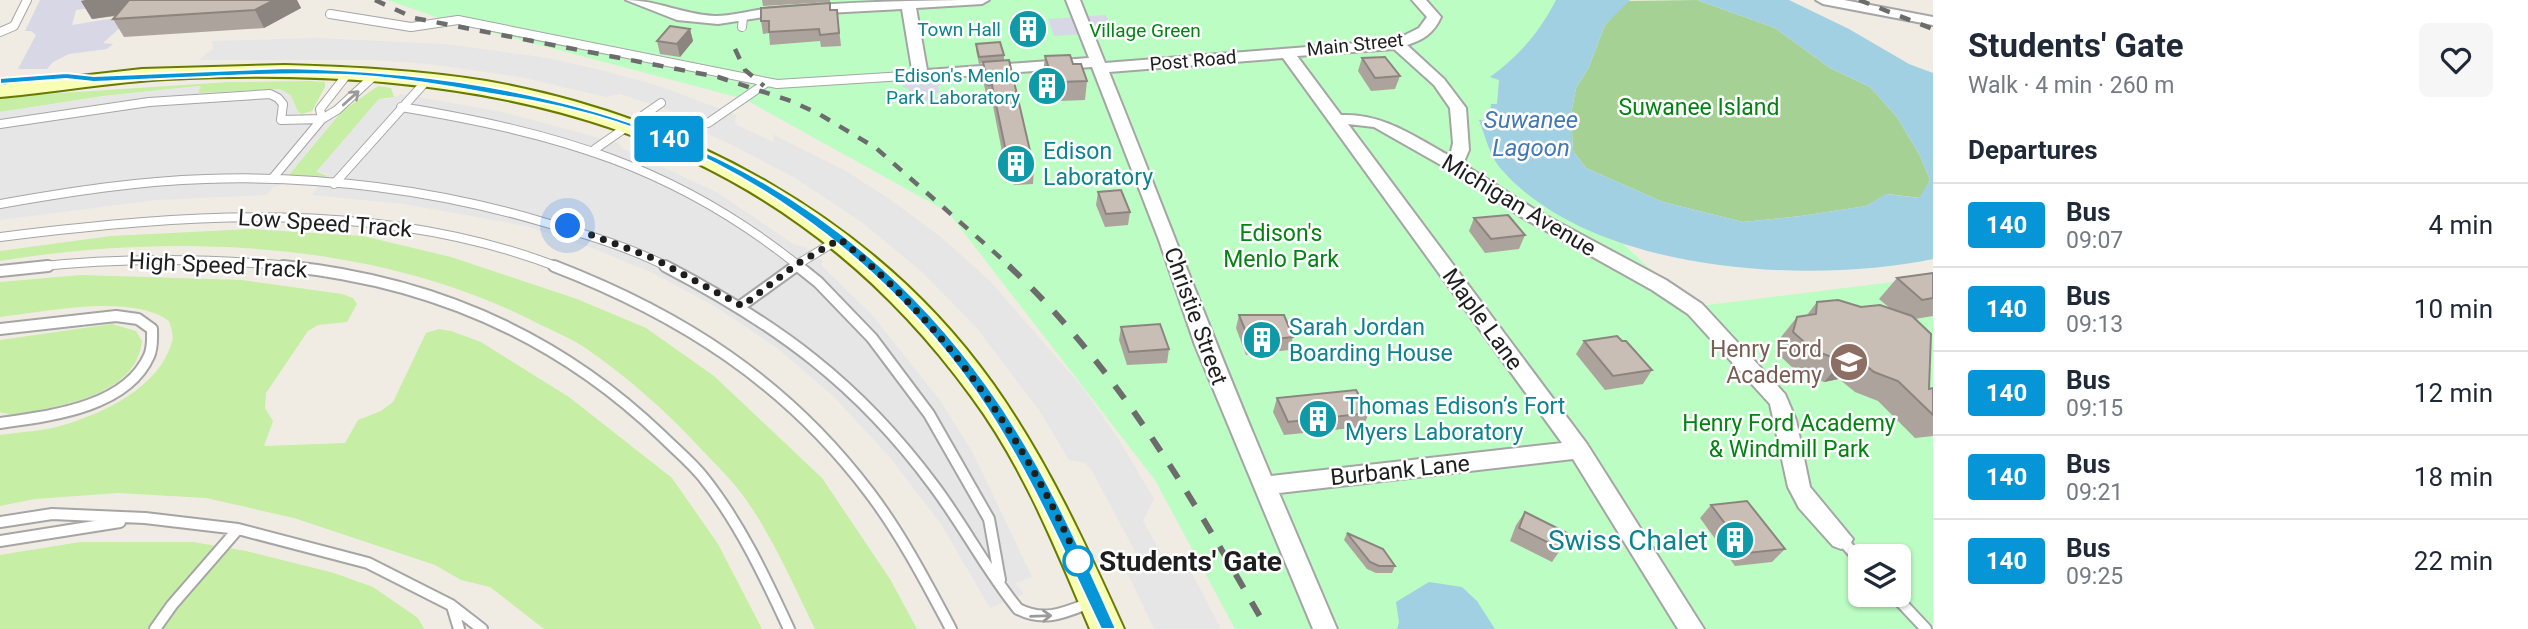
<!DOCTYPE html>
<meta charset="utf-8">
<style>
:root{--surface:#fff;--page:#f6f6f7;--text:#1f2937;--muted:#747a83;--line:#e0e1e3}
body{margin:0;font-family:Roboto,sans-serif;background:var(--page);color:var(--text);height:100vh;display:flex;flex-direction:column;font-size:26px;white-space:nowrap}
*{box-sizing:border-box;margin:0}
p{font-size:23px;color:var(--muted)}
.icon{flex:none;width:38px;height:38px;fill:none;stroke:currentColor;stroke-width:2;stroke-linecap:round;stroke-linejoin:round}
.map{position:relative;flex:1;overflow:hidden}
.panel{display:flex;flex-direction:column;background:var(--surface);width:595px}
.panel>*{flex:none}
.badge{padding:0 14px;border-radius:5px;font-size:24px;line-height:46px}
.buttons{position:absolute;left:1848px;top:544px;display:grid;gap:14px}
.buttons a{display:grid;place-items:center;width:63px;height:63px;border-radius:10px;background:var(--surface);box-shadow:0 2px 5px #0004;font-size:35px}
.you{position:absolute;width:35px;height:35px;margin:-18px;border:5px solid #fff;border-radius:50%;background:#1a73e8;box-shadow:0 0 0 10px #1a73e833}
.map>.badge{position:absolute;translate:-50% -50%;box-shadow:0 0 0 4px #fff}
h2{padding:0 35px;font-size:26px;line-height:63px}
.round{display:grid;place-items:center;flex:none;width:74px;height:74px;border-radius:10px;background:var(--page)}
.headline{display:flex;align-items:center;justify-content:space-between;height:119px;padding:0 35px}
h1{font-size:33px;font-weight:700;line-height:52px}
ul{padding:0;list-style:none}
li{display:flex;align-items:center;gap:21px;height:84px;padding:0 35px;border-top:2px solid var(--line)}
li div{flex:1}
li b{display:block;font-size:26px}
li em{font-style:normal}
li .badge{min-width:77px;font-weight:700;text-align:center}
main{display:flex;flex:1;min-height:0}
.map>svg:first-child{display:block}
</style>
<main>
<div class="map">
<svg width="1933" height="629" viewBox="0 0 1933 629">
<rect width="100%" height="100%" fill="#f0ece3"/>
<path fill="#c6eea5" d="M310 81 325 82V87L312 111 302 114 298 112 291 96 280 89 198 93 200 86 103 96 0 112V97L229 82Z
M378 86 391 88 394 97 379 99 317 172 328 176 321 179 288 176 341 112Z
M251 229 363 236 451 257 577 299 646 328 714 376 822 478 890 579 917 629H815C793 584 772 535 742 494 731 479 716 465 703 451 667 412 628 377 584 347 570 338 553 331 537 323 378 241 175 232 0 261V251L111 236Z
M81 275 242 280 342 294 353 298 357 304 347 322 318 325 308 331 266 393 265 408 273 421 264 446 345 443 358 420 381 411 393 402 426 333 439 329 451 331 481 342 569 397 672 478 718 544 762 629H544L490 587 461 580 435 565 294 518 206 498 118 493 35 499 0 506V435C21 432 44 431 64 425 106 412 159 387 172 342 174 336 171 327 169 321 130 293 46 312 0 317V282Z
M112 324 136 331 142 341C136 398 54 407 11 415L0 412V340Z
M80 542H193L246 551 334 573 373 587 418 618 424 629H0V555Z"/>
<path fill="#a5d294" d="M1697 0 1775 28 1830 68 1870 87 1897 117 1920 156 1930 180 1920 198 1887 194 1866 206 1801 216 1743 222 1663 202 1586 168 1573 151 1571 114 1576 88 1588 69 1605 25 1627 1Z"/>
<path fill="#bcfdc3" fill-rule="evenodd" d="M387 0H1566L1491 121 1691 307 1933 277V629H1235L1155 480 948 212 744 99 445 20ZM1860 556H1899V595H1860Z"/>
<path fill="#e6e6e6" d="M317 38 445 44 548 58 605 71 659 86 736 115 735 124 773 142 774 132V135L846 171 891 200 942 238 990 281 1083 388 1119 440 1154 499 1143 521 1171 570 1185 560 1221 629H1154L1118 553 1139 559 1091 469 1085 463 1069 460 1041 413 976 327 922 272 863 223 795 178 732 145 677 120 687 116 620 94 606 97 520 77 429 64 373 60H198L213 49 212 41Z
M201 86 198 93 280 89 291 96 298 113 335 119 280 185 273 187 267 195 156 200 0 220V112L112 95Z
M402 94 502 112 618 143 622 148 718 193 795 245 805 247 823 261 821 265 825 269 873 316 941 402 973 453 1032 577 1015 583 1024 594 990 608 941 524 888 455 833 396 776 347 716 307 655 274 592 248 526 226 404 204 312 195 328 174 316 172 379 99H389Z"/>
<path fill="#d8d7e6" d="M40 0H93L90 8 76 10 72 25 225 0H250L122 26 103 43 113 44 107 49 69 54 53 62 47 69H18L36 35 31 31H25Z
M1106 15 1113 32 1054 36 1048 19Z
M940 79 942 85 938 86 939 91 935 96 938 98 932 100H914L907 88H903V82Z"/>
<path fill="#a0d0e1" d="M1556 0H1630L1605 25 1588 69 1576 88 1571 114 1573 151 1586 168 1663 202 1743 222 1801 216 1866 206 1886 194 1919 198 1930 180 1920 156 1897 117 1870 87 1830 68 1775 28 1697 0H1789L1849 29 1909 64 1933 73V259C1806 285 1592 273 1501 169 1490 157 1485 135 1479 120L1490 121 1491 104H1497L1499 80 1490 77C1519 56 1539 33 1556 0Z
M1429 582 1462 587 1477 601 1495 629H1397L1399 622 1396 602Z"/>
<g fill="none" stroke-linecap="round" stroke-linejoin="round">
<g stroke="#a5a5a5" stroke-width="10">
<path id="lane-far1" d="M330 14 411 27 458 20 777 84 920 75
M742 27 743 17
M0 32 14 26 27 0
M401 107C557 133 675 166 800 267
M322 119 320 109 349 72
M708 123 766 83
M0 124 149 102 270 94 278 98 283 104 281 120 322 119
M595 149 661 103
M272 179 322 119 337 110 376 74
M334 184 428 79
M0 204C68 192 137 181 206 179 318 175 436 190 543 222 585 234 629 247 668 267
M0 237C186 214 379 198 558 267
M33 267C122 257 211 258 300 267
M793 267 836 241"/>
</g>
<g stroke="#a5a5a5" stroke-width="14">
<path id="lane" d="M283 266C428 280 556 334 662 436 675 449 691 462 703 477 739 522 765 577 789 629
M554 266C681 315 786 382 869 492 901 534 926 582 951 629
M665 266C776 324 858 383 934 486 964 526 987 571 1018 609 1045 623 1066 612 1092 602
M798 266 818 282 872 338 929 414 989 519 1000 580
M0 271 48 266
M742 305 796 266
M0 329 116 316 138 319 152 329C152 338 153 348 149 356 126 408 49 416 0 423
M0 522 52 514 145 518 238 529 368 563 451 605 482 629
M1841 539 1860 560
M0 541 120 522
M1894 595 1926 629
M452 606 459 629
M155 629 172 605 238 529"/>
</g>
<g stroke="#a5a5a5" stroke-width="4">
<path id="street" d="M626 0C657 0 684 15 716 16 735 16 755 9 774 8 848 2 916 0 989 0L982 4 916 8 927 70 1089 58 1066 0H1080L1105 63 1395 40 1419 28 1427 17 1412 0H1426L1441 17C1434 33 1423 40 1407 45L1444 79 1466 108 1469 150 1463 164 1537 211 1666 280 1702 304 1785 394 1796 420 1810 487 1853 539 1849 546 1841 549 1833 546 1799 508 1788 487 1770 404 1688 314 1652 290 1525 219 1448 169 1374 127 1348 124 1587 444 1704 629H1678L1573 459 1279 493 1337 629H1313L1195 345 1159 240 1092 67 920 79 913 75 902 9 771 16 718 24 677 20ZM1394 49 1434 85 1450 108 1453 143 1450 156C1415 137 1383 113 1341 115L1297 56ZM1283 58 1562 443 1271 476C1214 342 1163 206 1109 72Z
M1816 0H1844L1933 17V25L1823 4Z"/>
</g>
<g stroke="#697a00" stroke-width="4">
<path id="secondary" d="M285 65C352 67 419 70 486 81 684 116 875 218 993 384 1047 460 1086 545 1124 629H1090C1056 549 1023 466 971 396 771 122 488 64 167 79 111 82 56 92 0 97V85L142 69Z"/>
</g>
<use href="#lane-far1" stroke="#fff" stroke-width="8"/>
<use href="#lane" stroke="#fff" stroke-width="10"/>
<use href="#street" fill="#fff" fill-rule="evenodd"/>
<use href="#secondary" fill="#f8feb3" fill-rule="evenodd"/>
<path stroke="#6c6c6c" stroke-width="4.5" stroke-dasharray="11 11" stroke-linecap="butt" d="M375 0 414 18 718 77 791 101 819 114 876 148 1011 267
M1859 0 1933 29
M735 49 745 70 764 86"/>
<path stroke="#6c6c6c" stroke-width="6" stroke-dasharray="16 16" stroke-linecap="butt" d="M1009 266C1119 369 1193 499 1267 629"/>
</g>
<path fill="#aca39d" d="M762 0H830V2L763 6Z
M81 1H297L301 8 264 28 124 37 113 19 116 16 92 19Z
M830 10H837L841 46 821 47 820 41 770 45 769 33 763 34 761 21Z
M690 29 693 41 680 57 660 54 657 41Z
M976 44 1004 55V60L1034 168 1033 184 1014 185 1013 182H1008L992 101H988L982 77 983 63 979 64 976 50Z
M1045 56 1073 64 1087 81 1085 100 1059 101 1057 96 1050 97 1043 75Z
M1362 58 1400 76 1395 89 1371 91 1358 71Z
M1098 192 1130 212 1128 225 1105 227 1096 205Z
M1474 218 1525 235 1519 249 1485 253 1469 231Z
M1933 273V316L1915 319 1929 389 1933 388V436L1915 438 1878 401 1855 392 1839 379 1824 382 1796 371 1776 352 1781 337 1797 317 1807 315 1817 302 1861 307 1891 309 1879 299 1897 278Z
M1239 315 1293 337 1289 350 1246 355 1236 328Z
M1121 327 1169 349 1167 363 1127 365 1119 340Z
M1584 341 1652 370 1643 384 1605 390 1576 354Z
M1277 398 1369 413 1363 427 1284 435 1273 412Z
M1711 505 1785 549 1772 562 1735 566 1700 518Z
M1525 512 1561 549 1552 562 1510 541 1516 525Z
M1347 533 1395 566 1392 573H1376L1367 569 1344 540Z"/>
<path fill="#8c857f" d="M85 0H155L151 10 92 19 81 1Z
M274 0H297L301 8 264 28 255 10Z
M690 29 693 41 680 57 677 44Z
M1857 358 1839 379 1824 382 1842 361Z"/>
<path fill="#c8beb6" stroke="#8c857f" stroke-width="2" d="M129 0H274L255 10 113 19Z
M830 3V10H837L839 33 820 35 819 29 769 32V21H761V8Z
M670 26 690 29 677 44 657 41Z
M1000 42 1004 55 979 57 976 44Z
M1070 55 1073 64H1081L1087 81 1060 82 1059 78H1052L1045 56Z
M1385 57 1400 76 1375 78 1362 58Z
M1009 60 1034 168 1015 169 1014 165 1009 166 992 85H988L983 62Z
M1121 190 1130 212 1106 214 1098 192Z
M1508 215 1525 235 1491 239 1474 218Z
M1933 273V298L1922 300 1897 278Z
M1838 300 1861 307 1880 305 1912 316 1931 334 1929 389 1933 388V415L1898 381 1874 372 1857 358 1842 361 1813 350 1793 332 1797 317 1816 314 1817 302Z
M1239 315H1284L1293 337 1250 342Z
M1160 324 1169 349 1129 352 1121 327Z
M1617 336 1622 341H1626L1652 370 1613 376 1584 341Z
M1356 390 1369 413 1288 422 1277 398Z
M1747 501 1785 549 1747 553 1711 505Z
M1525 512 1567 533 1561 549 1519 528Z
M1347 533 1383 549 1395 566H1379L1370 562Z"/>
<defs><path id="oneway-shaft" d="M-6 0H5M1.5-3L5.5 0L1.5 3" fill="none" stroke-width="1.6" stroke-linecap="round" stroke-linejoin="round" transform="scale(1.75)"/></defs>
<g stroke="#9a9a9a">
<use href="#oneway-shaft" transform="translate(351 98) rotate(-42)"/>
<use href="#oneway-shaft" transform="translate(1041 616) rotate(-2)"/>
</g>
<path fill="#0696d7" stroke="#fff" stroke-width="2" d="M287 68C565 74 818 149 987 386 1041 461 1079 545 1116 629H1101C1064 552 1029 469 977 393 881 255 730 146 565 108 541 102 515 98 491 94 443 85 395 77 346 75 262 72 178 79 94 82L66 79 0 84V78L66 73 94 76Z"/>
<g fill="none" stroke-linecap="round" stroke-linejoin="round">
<path stroke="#1e1e1e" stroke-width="7" stroke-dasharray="0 12.6" d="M568 226 655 259 742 306 797 264 840 239C946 326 1026 439 1080 565L1078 561"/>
</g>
<defs>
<g id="building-disc" transform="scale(2.0125)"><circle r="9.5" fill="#0f9aa8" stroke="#fff"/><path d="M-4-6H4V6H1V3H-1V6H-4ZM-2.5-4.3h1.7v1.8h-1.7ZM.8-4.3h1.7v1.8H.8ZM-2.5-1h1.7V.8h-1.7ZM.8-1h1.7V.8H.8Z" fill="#fff"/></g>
<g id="university-disc" transform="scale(2.0125)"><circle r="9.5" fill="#8d6e63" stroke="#fff"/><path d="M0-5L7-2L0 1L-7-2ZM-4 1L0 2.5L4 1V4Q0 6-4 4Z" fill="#fff"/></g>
</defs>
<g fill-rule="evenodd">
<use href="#building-disc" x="1028" y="29"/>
<use href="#building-disc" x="1047" y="86"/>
<use href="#building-disc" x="1016" y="164"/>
<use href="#building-disc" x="1262" y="340"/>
<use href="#university-disc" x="1849" y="362"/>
<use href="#building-disc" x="1318" y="419"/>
<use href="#building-disc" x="1735" y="540"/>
</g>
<circle fill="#fff" stroke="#0696d7" stroke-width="3.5" cx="1078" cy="561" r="14"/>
<g text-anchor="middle" stroke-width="5" stroke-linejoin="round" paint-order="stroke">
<g font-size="19" fill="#0d838f" stroke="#fff" text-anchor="end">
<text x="1001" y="36">Town Hall</text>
<text x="1020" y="82">Edison's Menlo<tspan x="1020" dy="22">Park Laboratory</tspan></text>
</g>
<g font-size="19" fill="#038412" stroke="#fff">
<text x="1145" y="37">Village Green</text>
</g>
<g font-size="19" fill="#1e1e1e" stroke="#fff">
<text transform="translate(1355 44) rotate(-6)" y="7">Main Street</text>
<text transform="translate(1193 60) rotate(-5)" y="7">Post Road</text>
</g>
<g font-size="23" fill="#038412" stroke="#fff">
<text x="1699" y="115">Suwanee Island</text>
<text x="1281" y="241">Edison's<tspan x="1281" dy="26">Menlo Park</tspan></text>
<text x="1789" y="431">Henry Ford Academy<tspan x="1789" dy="26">&amp; Windmill Park</tspan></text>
</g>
<g font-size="23" fill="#0d838f" stroke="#fff" text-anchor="start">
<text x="1043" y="159">Edison<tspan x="1043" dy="26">Laboratory</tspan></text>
<text x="1289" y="335">Sarah Jordan<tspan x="1289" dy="26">Boarding House</tspan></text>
<text x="1345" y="414">Thomas Edison’s Fort<tspan x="1345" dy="26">Myers Laboratory</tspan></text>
</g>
<g font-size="23" fill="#1e1e1e" stroke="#fff">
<text transform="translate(1519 205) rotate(31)" y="8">Michigan Avenue</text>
<text transform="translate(325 223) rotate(4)" y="8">Low Speed Track</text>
<text transform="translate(218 265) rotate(3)" y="8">High Speed Track</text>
<text transform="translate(1196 316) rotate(70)" y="8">Christie Street</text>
<text transform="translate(1483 319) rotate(54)" y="8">Maple Lane</text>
<text transform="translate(1400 470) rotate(-6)" y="8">Burbank Lane</text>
</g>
<g font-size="23" fill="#785e54" stroke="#fff" text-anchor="end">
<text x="1822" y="357">Henry Ford<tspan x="1822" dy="26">Academy</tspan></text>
</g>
<g font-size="24" font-style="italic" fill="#4378b5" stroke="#fff">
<text x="1531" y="128">Suwanee<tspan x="1531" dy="28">Lagoon</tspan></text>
</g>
<g font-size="28" fill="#0d838f" stroke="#fff" text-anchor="end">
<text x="1708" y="550">Swiss Chalet</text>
</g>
<g font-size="28" font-weight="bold" fill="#1e1e1e" stroke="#fff" text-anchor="start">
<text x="1099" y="571">Students' Gate</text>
</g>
</g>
</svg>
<div class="buttons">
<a><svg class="icon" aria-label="layers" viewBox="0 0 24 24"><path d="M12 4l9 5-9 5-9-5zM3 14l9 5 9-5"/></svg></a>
</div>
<div class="you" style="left:568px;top:226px"></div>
<b class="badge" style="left:669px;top:139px;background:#0696d7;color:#fff">140</b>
</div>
<section class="panel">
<div class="headline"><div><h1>Students' Gate</h1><p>Walk · 4 min · 260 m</p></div><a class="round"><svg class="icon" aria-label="heart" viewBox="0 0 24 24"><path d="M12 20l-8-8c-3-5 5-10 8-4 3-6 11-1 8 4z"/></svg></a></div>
<h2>Departures</h2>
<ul>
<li><span class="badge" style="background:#0696d7;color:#fff">140</span><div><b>Bus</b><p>09:07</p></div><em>4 min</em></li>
<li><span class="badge" style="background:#0696d7;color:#fff">140</span><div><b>Bus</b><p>09:13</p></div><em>10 min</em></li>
<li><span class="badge" style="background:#0696d7;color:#fff">140</span><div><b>Bus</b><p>09:15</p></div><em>12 min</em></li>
<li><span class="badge" style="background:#0696d7;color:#fff">140</span><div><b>Bus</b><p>09:21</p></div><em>18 min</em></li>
<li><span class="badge" style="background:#0696d7;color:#fff">140</span><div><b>Bus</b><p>09:25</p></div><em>22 min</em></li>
</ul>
</section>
</main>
